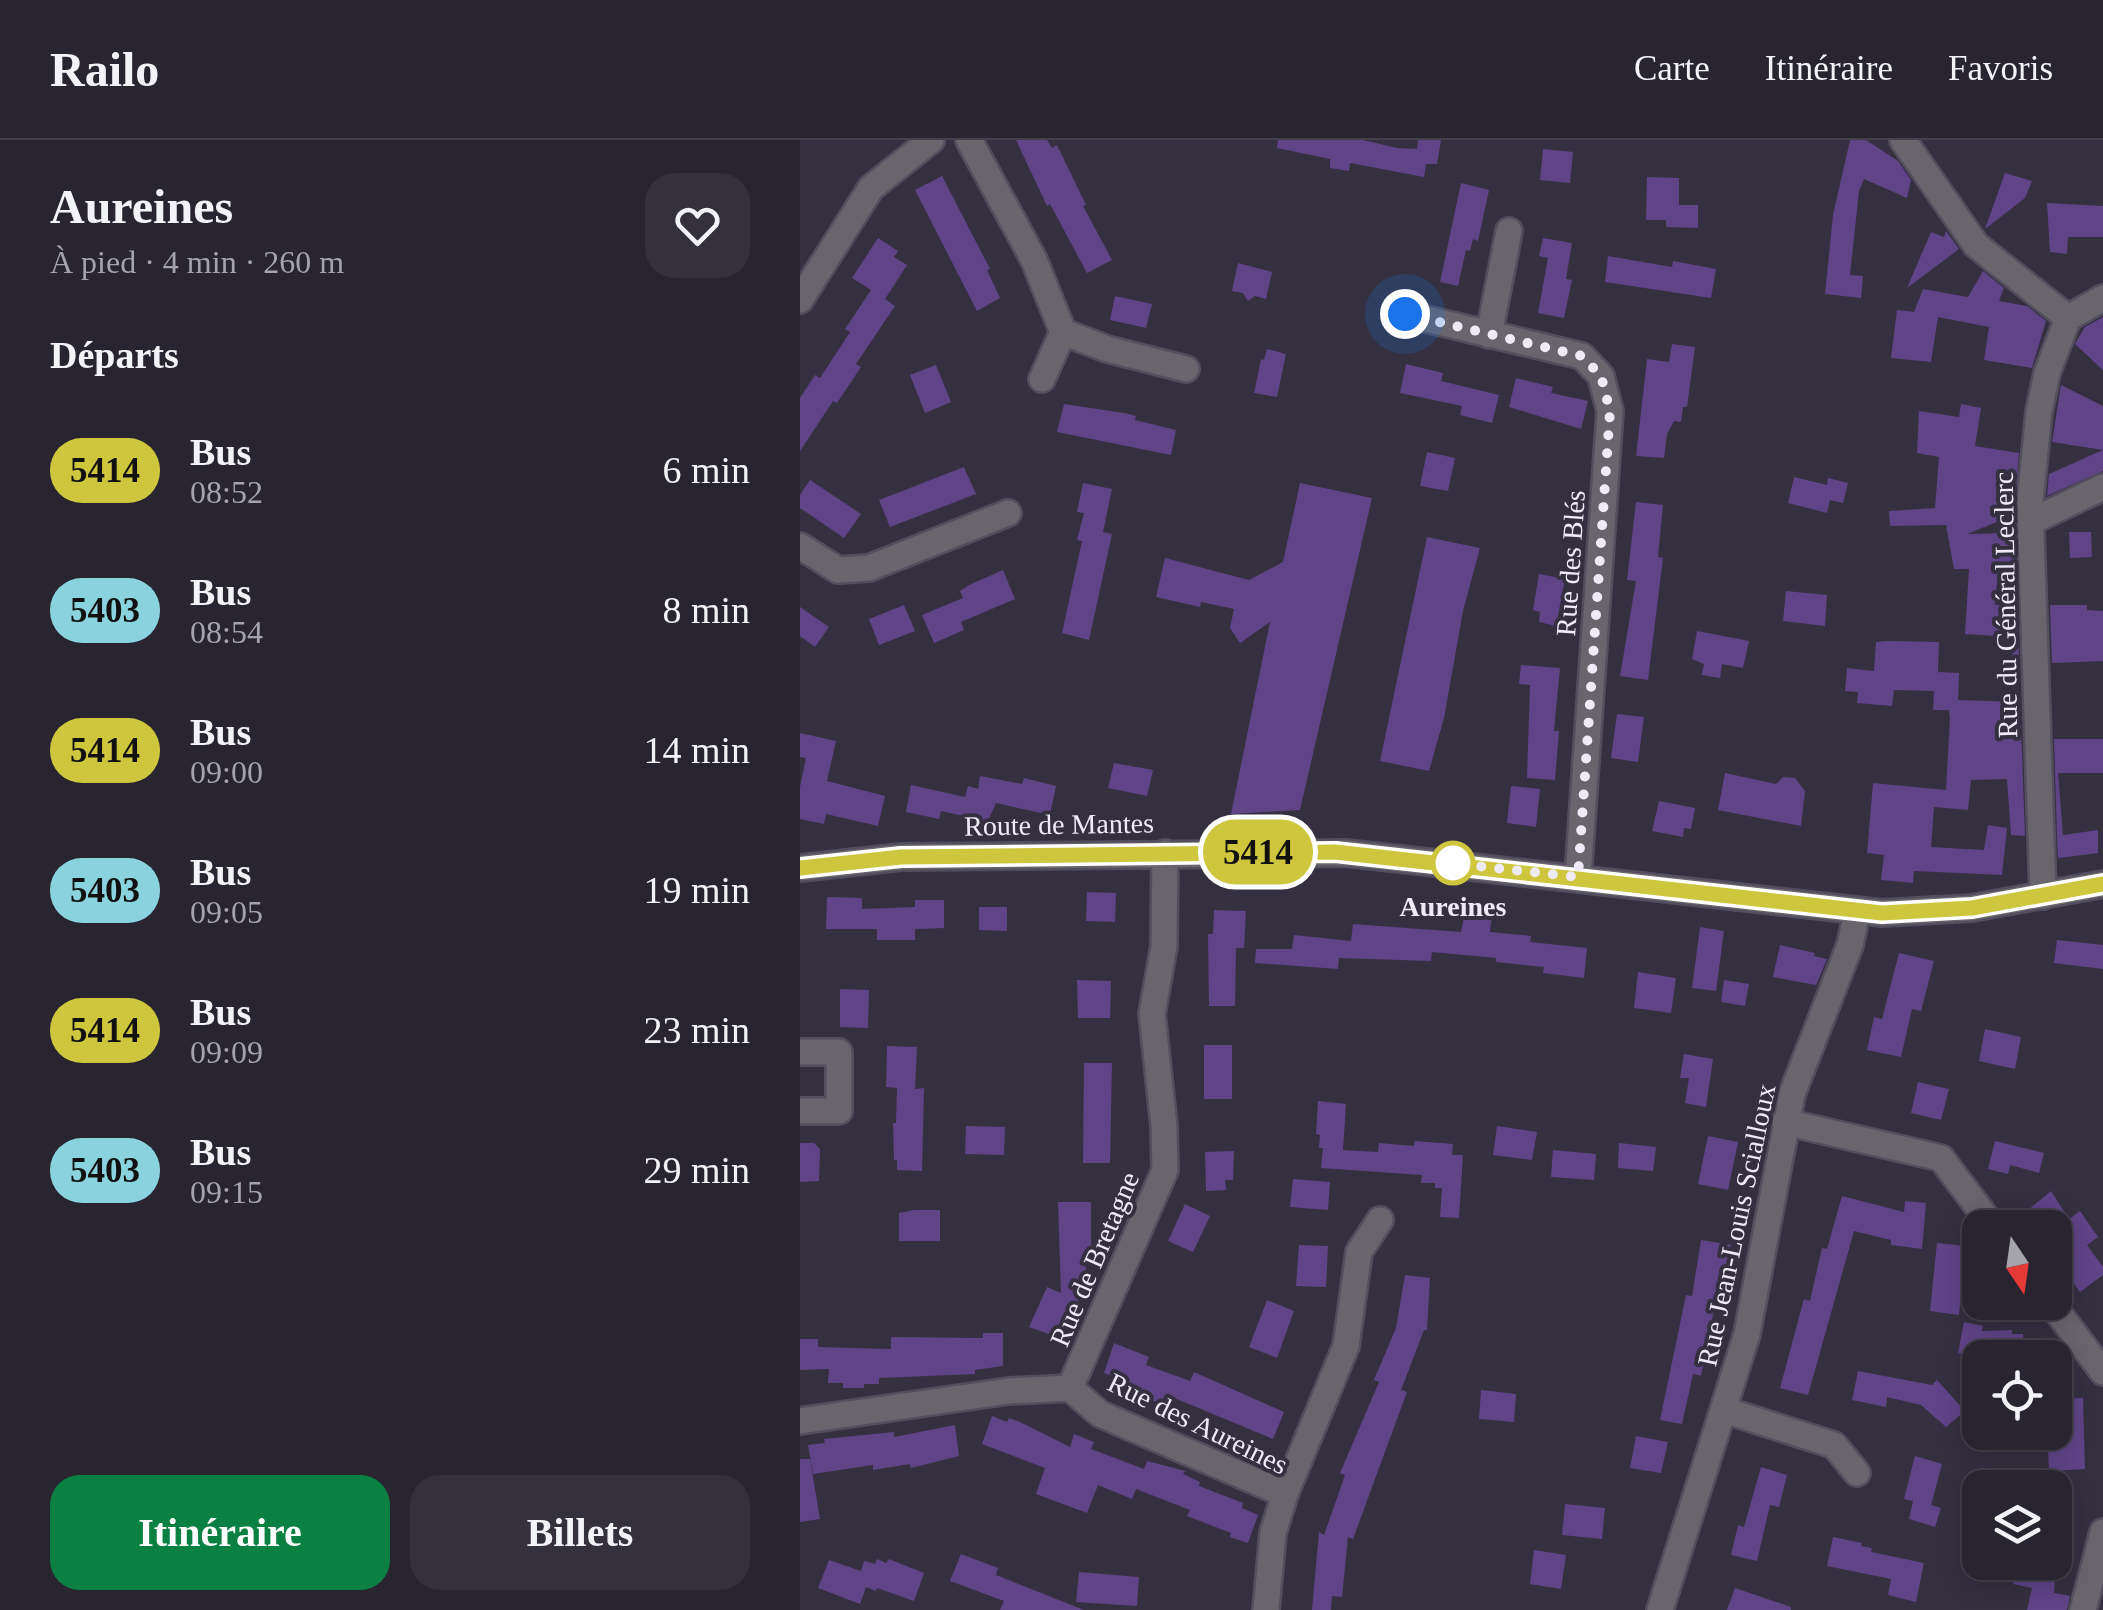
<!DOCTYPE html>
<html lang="fr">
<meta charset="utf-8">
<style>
:root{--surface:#282430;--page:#34303c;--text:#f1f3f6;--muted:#a5a4ab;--line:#44414c;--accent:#0b8043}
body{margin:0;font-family:Georgia,serif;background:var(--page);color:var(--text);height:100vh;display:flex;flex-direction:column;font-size:38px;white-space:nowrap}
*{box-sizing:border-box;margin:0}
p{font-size:32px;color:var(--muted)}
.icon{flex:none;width:55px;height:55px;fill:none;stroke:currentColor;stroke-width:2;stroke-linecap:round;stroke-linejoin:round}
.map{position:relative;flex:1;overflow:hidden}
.details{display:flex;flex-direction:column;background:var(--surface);width:800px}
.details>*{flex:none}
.badge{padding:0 20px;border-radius:32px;font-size:35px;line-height:65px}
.needle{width:65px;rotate:167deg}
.buttons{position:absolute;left:1162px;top:1070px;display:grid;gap:20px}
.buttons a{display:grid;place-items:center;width:110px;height:110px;border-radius:20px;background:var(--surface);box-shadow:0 5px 25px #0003,0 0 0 2px var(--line);font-size:50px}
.you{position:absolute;width:50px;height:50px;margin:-25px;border:8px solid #fff;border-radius:50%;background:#1a73e8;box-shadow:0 0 0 15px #1a73e833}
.map>.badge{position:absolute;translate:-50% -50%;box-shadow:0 0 0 5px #fff}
h2{padding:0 50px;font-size:38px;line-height:90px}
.round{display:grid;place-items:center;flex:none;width:105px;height:105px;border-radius:30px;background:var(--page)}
.headline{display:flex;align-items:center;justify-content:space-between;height:170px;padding:0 50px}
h1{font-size:48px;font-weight:700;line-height:75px}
.cta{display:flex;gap:20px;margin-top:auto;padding:20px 50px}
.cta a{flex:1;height:115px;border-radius:30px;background:var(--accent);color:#fff;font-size:40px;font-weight:700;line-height:115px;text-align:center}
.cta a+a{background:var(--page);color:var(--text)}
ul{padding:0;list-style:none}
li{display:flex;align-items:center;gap:30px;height:140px;padding:0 50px}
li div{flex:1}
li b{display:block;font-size:38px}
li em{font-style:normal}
li .badge{min-width:110px;font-weight:700;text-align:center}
header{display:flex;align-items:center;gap:60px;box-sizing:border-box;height:140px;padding:0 50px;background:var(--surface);border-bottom:2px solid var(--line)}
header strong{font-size:48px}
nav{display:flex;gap:55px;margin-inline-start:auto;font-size:35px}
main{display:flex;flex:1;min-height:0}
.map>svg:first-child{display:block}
</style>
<header>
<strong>Railo</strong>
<nav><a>Carte</a><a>Itinéraire</a><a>Favoris</a></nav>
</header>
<main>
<section class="details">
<div class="headline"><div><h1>Aureines</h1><p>À pied · 4 min · 260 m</p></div><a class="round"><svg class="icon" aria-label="heart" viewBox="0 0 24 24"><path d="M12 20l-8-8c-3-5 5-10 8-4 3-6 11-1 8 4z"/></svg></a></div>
<h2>Départs</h2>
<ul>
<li><span class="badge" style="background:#cec73d;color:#111">5414</span><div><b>Bus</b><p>08:52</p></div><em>6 min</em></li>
<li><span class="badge" style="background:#8ad3de;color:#111">5403</span><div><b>Bus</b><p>08:54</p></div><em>8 min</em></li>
<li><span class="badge" style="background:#cec73d;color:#111">5414</span><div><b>Bus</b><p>09:00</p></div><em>14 min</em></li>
<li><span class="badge" style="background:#8ad3de;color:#111">5403</span><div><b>Bus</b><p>09:05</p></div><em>19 min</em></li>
<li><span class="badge" style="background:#cec73d;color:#111">5414</span><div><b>Bus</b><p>09:09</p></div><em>23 min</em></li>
<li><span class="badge" style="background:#8ad3de;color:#111">5403</span><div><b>Bus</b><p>09:15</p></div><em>29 min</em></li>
</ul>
<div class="cta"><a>Itinéraire</a><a>Billets</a></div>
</section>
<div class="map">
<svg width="1303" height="1470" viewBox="0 0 1303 1470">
<rect width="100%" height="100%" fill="#353040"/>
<path fill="#5f4488" d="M216 0H247L252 8 257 5 286 65 283 66 312 120 287 133 250 64 247 66Z
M478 0H563L597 8 617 9 618 0H641L637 24H626L624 37 550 23 549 31 530 28V19L477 8Z
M1050 0H1066L1098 21 1111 40 1107 58 1064 39 1059 51 1050 135 1063 136 1061 158 1025 154 1033 75Z
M743 9 773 12 770 43 740 40Z
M1205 33 1232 41 1225 58 1185 89Z
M142 36 190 129 187 130 200 158 177 171 115 50Z
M847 37 879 38V65H898V88L866 87V80H846Z
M661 43 689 50 678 101 673 99 670 111 666 110 658 146 640 142Z
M1247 63 1303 66V97H1268L1267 114 1250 112Z
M1146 91 1159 109 1107 148 1131 92 1144 97Z
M78 98 98 111 94 117 107 125 85 159 95 166 56 224 61 227 37 263 33 261 0 311V258L15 235 20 238 50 192 45 189 71 150 52 138Z
M743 98 772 103 766 139 772 140 764 178 738 173 748 118 739 116Z
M808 116 872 127 873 121 916 129 911 158 805 142Z
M438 123 472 132 466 159 455 156 448 161 443 153 432 151Z
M1183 131 1204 148 1199 161 1227 166 1246 181 1232 228 1184 220 1189 187 1138 177 1131 222 1091 218 1097 170 1114 172 1123 149 1168 157Z
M315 156 352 164 346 188 310 180Z
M1303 177V230L1275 204 1285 187Z
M872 204 895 207 887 267H883L881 282 874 281 867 294 864 318 836 316 847 219 869 222Z
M467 209 486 214 477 257 454 253 461 219 464 220Z
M606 224 643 233 641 241 699 255 692 283 660 275 662 266 600 253Z
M136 225 151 262 125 273 110 235Z
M716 238 753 247 751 253 788 261 781 289 709 267Z
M1261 245 1303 266V310L1252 302Z
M264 264 324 273 336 276 335 280 376 290 371 315 257 292Z
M1161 264 1181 268 1175 306 1219 313 1214 375 1167 394 1215 393 1216 431H1198L1195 465H1217L1219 524H1213L1212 497 1165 494 1169 429H1154L1146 385 1090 386 1089 371 1135 368 1139 317 1117 313 1119 271 1159 277Z
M1303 310V331L1247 356 1249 334Z
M627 312 655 318 648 351 620 346Z
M164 327 176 354 90 387 79 360Z
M994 337 1027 345 1028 338 1048 343 1043 363 1030 360 1027 373 988 363Z
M10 340 61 374 44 398 0 368V355Z
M283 343 312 349 303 392 312 394 289 500 262 493 282 401 277 400 284 373 277 372Z
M500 343 572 358 500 670 431 674 470 482 440 503 430 488 434 469 401 462 400 467 356 457 365 418 449 440 483 422Z
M836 362 863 365 858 417 863 418 848 540 820 536 836 441 827 440Z
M1269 392H1291L1292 417 1270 418Z
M627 397 680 408 663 471 644 578 629 631 580 621Z
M203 430 215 459 161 482 164 490 134 503 122 475 163 458 160 451 169 445Z
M739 434 765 439 756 486 739 482 740 472 733 470Z
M986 451 1027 455 1025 486 983 481Z
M104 465 115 491 79 505 69 479Z
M1250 465H1287V470L1303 471V521L1252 523Z
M0 467 29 487 15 507 0 496Z
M897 491 949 501 943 528 922 524 920 538 902 535 904 524 892 519Z
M1088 501 1139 502 1138 532 1159 533 1158 560 1220 562 1225 696 1211 695 1207 639 1171 640 1168 670 1134 667 1131 707 1184 710 1188 685 1207 688 1202 735 1114 731 1113 743 1081 740 1084 715 1067 713 1073 643 1146 650 1150 578 1149 570H1133L1134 551 1094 550 1092 566 1057 563 1058 552 1045 551 1047 528 1074 531 1076 502Z
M721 525 760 528 754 591H759L755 640 727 638 730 545 719 544Z
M817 574 844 577 838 622 811 618Z
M0 593 36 601 27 641 85 656 78 686 26 674 24 684 0 679V647L6 618 0 617Z
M1254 599H1303V633H1258L1263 695 1257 696Z
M314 623 353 630 347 656 308 648Z
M925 633 976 644 983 637 995 638 1005 651 1001 686 918 670Z
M180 636 222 644 224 638 256 646 250 675 196 663 188 681 141 671 139 679 106 672 111 645 165 657 168 646 178 649Z
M711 646 740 649 736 687 707 683Z
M859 661 895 668 891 689 884 688 883 697 852 691Z
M1298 690V713L1258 718 1257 696Z
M287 752 316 753 315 782 286 781Z
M27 757 62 758V769L115 767V760H144V788L115 789V800H77V789H26Z
M667 762 693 764 690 792 731 796 730 802 787 808 784 838 743 833 744 827 696 822V818L632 812 631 821 539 818 538 829 455 823 456 809H492L494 795 551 801 553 784 661 792Z
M179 767H207V791L179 790Z
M414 770 446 771 444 808H436L435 866H409L408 794H413Z
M900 787 924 791 916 851 892 848Z
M1257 800 1303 805V829L1254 823Z
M980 805 1015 813 1014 816 1027 819 1016 845 973 837Z
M1099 813 1134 821 1121 871 1112 869 1101 917 1067 910 1074 877 1082 879Z
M838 832 876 838 871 873 834 868Z
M277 840 311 841 310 878H278Z
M924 840 949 844 945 866 921 862Z
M40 849 69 850 68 888 40 887Z
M1185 889 1221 897 1215 929 1179 921Z
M404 905H432V959H404Z
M87 906 117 907 115 949 124 948 122 1031 97 1030V1020H94L93 983H96L97 948 86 947Z
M884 914 913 919 906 967 885 963 889 938H880Z
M284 923H312L310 1023H283Z
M1118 942 1149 949 1141 980 1111 973Z
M518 961 546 964 543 1010 578 1012 579 1003 614 1006 615 1001 653 1004 652 1015H663L659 1078 640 1077 642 1048H635V1043H621L622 1035 521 1028 523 1008H519L520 995 516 994Z
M166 986 205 987 204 1015 165 1014Z
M697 986 737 992 732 1020 693 1015Z
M908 996 938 1002 928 1050 898 1044Z
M1195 1001 1244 1013 1239 1033 1210 1025 1208 1034 1188 1029Z
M0 1003H14L20 1009 19 1041 0 1042Z
M819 1003 856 1007 853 1031 818 1028Z
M753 1010 796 1014 794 1040 751 1037Z
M434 1011 433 1040H425L426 1050 406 1051 405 1012Z
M493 1039 530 1042 528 1070 490 1067Z
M1251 1051 1269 1079 1280 1071 1298 1097 1287 1105 1303 1127V1135L1280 1152 1255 1118V1088H1232L1222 1075Z
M1042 1056 1104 1072 1105 1061 1126 1063 1122 1109 1091 1105V1100L1054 1091 1008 1255 980 1248 1004 1159 1010 1161 1022 1108 1027 1109Z
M258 1062H291V1109H286V1136L274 1173 281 1175 271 1202 229 1187 247 1147 261 1153Z
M385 1064 410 1076 393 1112 368 1101Z
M114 1070H140V1101H99V1073Z
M901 1100 931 1105 925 1139 920 1138 901 1236 893 1234 882 1284 860 1280 886 1155 892 1156Z
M1137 1103 1165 1106 1159 1175 1130 1171Z
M499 1105 528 1106 526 1147 496 1146Z
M605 1135 630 1138 627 1190H624L601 1250 607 1252 553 1399 548 1397 542 1457 532 1456 531 1470H512L519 1392 524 1395 545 1335 540 1333 579 1242 574 1240 596 1188Z
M467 1160 494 1171 477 1218 449 1207Z
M1164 1182 1183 1186 1182 1191 1212 1190V1194H1223L1224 1218H1183L1158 1213Z
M183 1193H203V1226L175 1230V1234L79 1238V1244H64V1248H43V1243H28L29 1229 0 1230V1199H18V1207L91 1209V1197L176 1198H183Z
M314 1203 349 1217 346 1225 390 1241 394 1232 484 1272 473 1299 372 1257 368 1266 335 1254 338 1246 304 1233Z
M1058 1231 1132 1245 1137 1240 1165 1271 1146 1287 1121 1265 1087 1257 1086 1267 1052 1260Z
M681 1250 716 1254 714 1282 679 1279Z
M1283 1258 1285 1329 1249 1331 1248 1308 1255 1307V1259Z
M192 1276 207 1282 209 1278 220 1282 270 1307 274 1294 294 1302 291 1309 344 1329 347 1321 385 1331 383 1334 400 1342 399 1346 443 1363 442 1368 458 1375 448 1403 430 1397 431 1393 387 1376 390 1370 336 1349 332 1359 298 1345 287 1373 236 1354 245 1328 182 1304Z
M155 1285 159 1316 111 1328 110 1324 73 1330V1325L13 1334 8 1305 25 1303 24 1299 94 1292V1297Z
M836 1296 868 1302 861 1333 830 1328Z
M1115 1316 1142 1324 1131 1365 1141 1368 1135 1387 1109 1379 1113 1361 1104 1359Z
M0 1319H10L20 1379 0 1382Z
M961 1327 987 1335 979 1367 970 1365 957 1421 931 1415 938 1385 944 1387Z
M765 1364 805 1368 802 1399 762 1395Z
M1033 1397 1062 1403 1061 1406 1072 1408 1071 1412 1124 1423 1116 1462 1088 1455 1091 1439 1027 1426Z
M734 1410 766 1415 761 1449 730 1444Z
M161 1414 198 1428 196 1435 284 1470H200L204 1461 150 1441Z
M77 1419 86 1423 89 1419 124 1433 114 1461 77 1448 76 1451 66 1447 60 1464 18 1448 29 1420 61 1431 64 1421 75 1424Z
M1218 1422H1256L1254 1453 1270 1456 1267 1470H1227L1232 1448 1213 1444Z
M279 1432 339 1437 337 1466 276 1462Z
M935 1448 991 1467V1470H927Z"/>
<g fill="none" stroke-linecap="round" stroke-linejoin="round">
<g stroke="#534e5d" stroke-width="30">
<path id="street" d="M169 0 234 120 263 192 307 209 386 229
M1103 0 1176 105 1268 178
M0 160 71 48 131 0
M605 174 782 216 801 236 810 271 778 737
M1268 178 1303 158
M689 195 709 91
M242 239 263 192
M1232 381 1303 347
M0 406 38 430 69 428 208 373
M0 728 101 717 546 713 1082 773 1172 768 1303 744
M1243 756 1230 362 1239 272 1247 233 1268 178
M0 912H39V971H0
M985 982 1141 1018 1194 1088
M1250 1162 1303 1232
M270 1248 365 1030 364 986 352 874 364 806 365 713
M924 1270 1034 1305 1057 1333
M0 1281 209 1251 270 1248 300 1274 485 1354 473 1393 466 1470
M485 1354 546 1206 559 1112 580 1080
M860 1470 947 1194 992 954 1050 805 1057 772
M1283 1470 1303 1392"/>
</g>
<use href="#street" stroke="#69656d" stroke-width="25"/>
</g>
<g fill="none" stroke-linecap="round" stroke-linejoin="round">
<g stroke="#fff" stroke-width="22">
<path id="line" d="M0 728 101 717 535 712 1082 773 1172 768 1303 744"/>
</g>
<use href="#line" stroke="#cec73d" stroke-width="15"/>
<path stroke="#eeebf6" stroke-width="10" stroke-dasharray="0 18" d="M605 174 782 216 801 236 810 271 778 737 640 722 653 723"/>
</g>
<circle fill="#fff" stroke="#cec73d" stroke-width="5" cx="653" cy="723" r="20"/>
<g text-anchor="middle" stroke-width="8" stroke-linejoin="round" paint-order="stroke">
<g font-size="28" fill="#eeebf6" stroke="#353040">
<text transform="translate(770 423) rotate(-86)" y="10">Rue des Blés</text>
<text transform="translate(1205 465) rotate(-91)" y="10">Rue du Général Leclerc</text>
<text transform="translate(259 684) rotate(-1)" y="10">Route de Mantes</text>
<text transform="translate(936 1085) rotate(-78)" y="10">Rue Jean-Louis Scialloux</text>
<text transform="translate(294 1119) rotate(-67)" y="10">Rue de Bretagne</text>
<text transform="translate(398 1283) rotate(26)" y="10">Rue des Aureines</text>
</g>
<g font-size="28" font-weight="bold" fill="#eeebf6" stroke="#353040">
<text x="653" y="776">Aureines</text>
</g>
</g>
</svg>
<div class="buttons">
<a><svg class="needle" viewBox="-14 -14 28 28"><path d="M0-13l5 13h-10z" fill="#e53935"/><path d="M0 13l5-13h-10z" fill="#a5a4ab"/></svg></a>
<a><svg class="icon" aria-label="locate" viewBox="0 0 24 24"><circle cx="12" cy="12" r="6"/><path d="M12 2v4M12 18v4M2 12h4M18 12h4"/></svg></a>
<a><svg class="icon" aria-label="layers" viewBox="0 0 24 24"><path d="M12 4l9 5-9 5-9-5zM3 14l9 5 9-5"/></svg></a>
</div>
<div class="you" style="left:605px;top:174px"></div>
<b class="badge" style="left:458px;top:712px;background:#cec73d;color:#111">5414</b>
</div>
</main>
